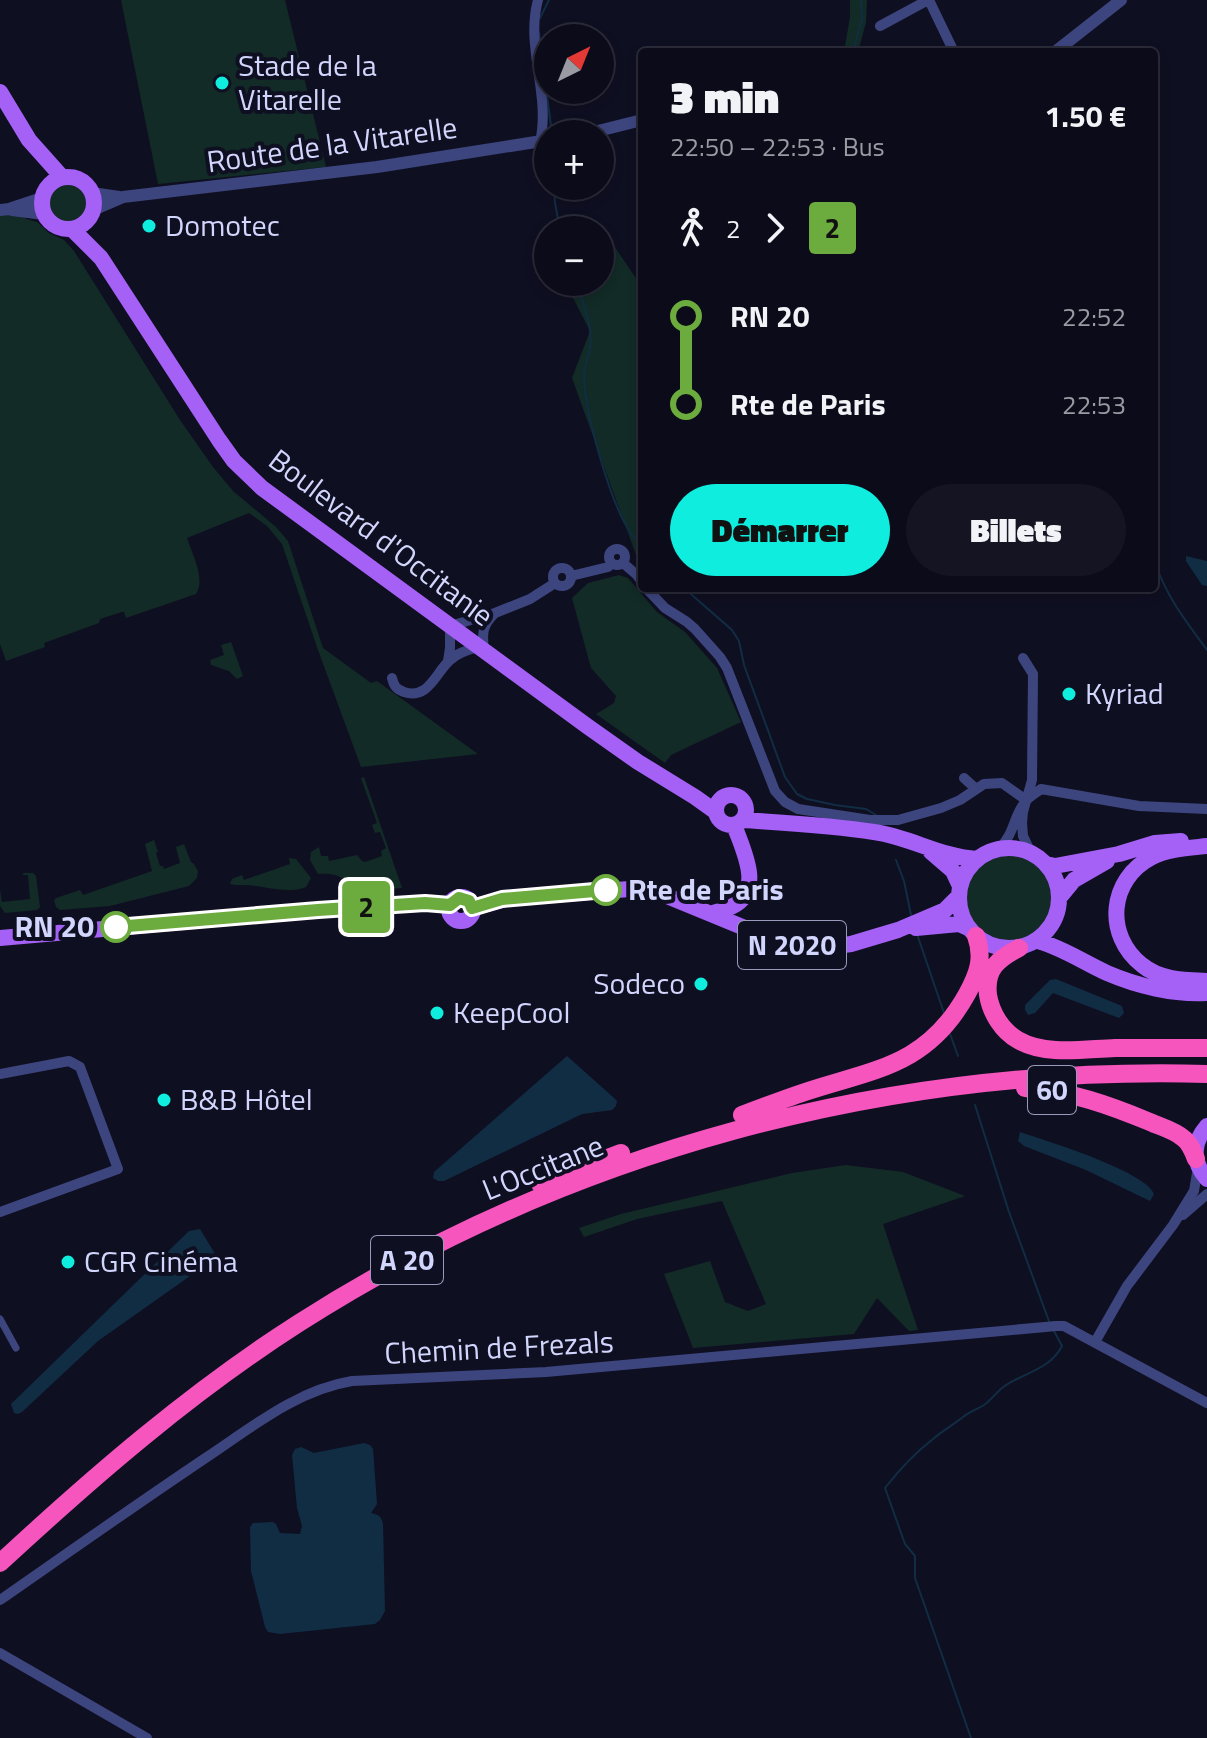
<!DOCTYPE html>
<html lang="fr">
<meta charset="utf-8">
<style>
:root{--surface:#0b0b1a;--page:#141423;--text:#f1f3f6;--muted:#9a9ba2;--line:#2b2b39;--accent:#0eedde}
body{margin:0;font-family:"Titillium Web",sans-serif;background:var(--page);color:var(--text);height:100vh;display:flex;flex-direction:column;font-size:30px;white-space:nowrap}
*{box-sizing:border-box;margin:0}
p{font-size:26px;color:var(--muted)}
.icon{flex:none;width:44px;height:44px;fill:none;stroke:currentColor;stroke-width:2;stroke-linecap:round;stroke-linejoin:round}
.map{position:relative;flex:1;overflow:hidden}
.details{position:absolute;left:638px;top:48px;width:520px;height:544px;display:flex;flex-direction:column;background:var(--surface);border-radius:8px;box-shadow:0 4px 12px #0003,0 0 0 2px var(--line)}
.details>*{flex:none}
.badge{padding:0 16px;border-radius:6px;font-size:28px;line-height:52px}
.needle{width:52px;rotate:43deg}
.tools{position:absolute;left:534px;top:24px;display:grid;gap:16px}
.tools a{display:grid;place-items:center;width:80px;height:80px;border-radius:50%;background:var(--surface);box-shadow:0 4px 12px #0003,0 0 0 2px var(--line);font-size:40px}
.map>.badge{position:absolute;translate:-50% -50%;box-shadow:0 0 0 4px #fff}
.legs{display:flex;align-items:center;gap:12px;height:88px;padding:0 32px;font-size:26px}
.legs p{margin-inline-start:auto}
.headline{display:flex;align-items:center;justify-content:space-between;height:136px;padding:0 32px}
h1{font-size:44px;font-weight:800;line-height:60px}
.button{display:flex;gap:16px;margin-top:auto;padding:16px 32px}
.button a{flex:1;height:92px;border-radius:48px;background:var(--accent);color:#111;font-size:32px;font-weight:800;line-height:92px;text-align:center}
.button a+a{background:var(--page);color:var(--text)}
ul{padding:0 32px;list-style:none}
li{display:flex;align-items:center;gap:28px;height:88px;font-size:30px}
li i{display:grid;place-items:center;width:12px;height:100%;margin:0 10px;background:currentColor}
li i::after{content:'';width:20px;height:20px;margin:-10px;border:6px solid;border-radius:50%;background:var(--surface)}
li p{margin-inline-start:auto}
li:first-child i{background:linear-gradient(#0000 50%,currentColor 0)}
li:last-child i{background:linear-gradient(currentColor 50%,#0000 0)}
.map>svg:first-child{display:block}
</style>
<div class="map">
<svg width="1207" height="1738" viewBox="0 0 1207 1738">
<rect width="100%" height="100%" fill="#0f0f22"/>
<path fill="#122b26" d="M121 0H285L326 167 158 184Z
M850 0H867L866 22 858 52H844L850 17Z
M48 203a20 20 0 1 1 40 0a20 20 0 1 1-40 0Z
M0 214 23 215 26 219 37 222 49 233 64 240 74 251 180 420 213 467 233 491 276 527 288 541 323 648 371 683 377 681 478 754 361 767 318 650 282 544 267 526 249 513 187 538C192 554 206 579 196 594L126 618 124 612H122L100 619 99 623 44 643 45 647 6 661 0 644Z
M612 243 642 287V560L636 555 572 378 590 331 565 282H600V247Z
M619 575 628 578 657 612 685 632 717 668 741 722 671 755 665 763 596 714 614 703 616 696 591 668 572 598 588 583Z
M231 642 243 676 237 679 229 671 211 665 210 660 224 655 221 645Z
M364 777 402 888 356 891C342 877 339 873 318 874L310 860 311 852 319 847 321 856H328L329 861 357 855 362 861 365 862 382 856 381 851 386 848 380 832 375 833 372 825 377 823 361 778Z
M154 840 158 852 156 853 160 866H163L164 869 180 863 176 847 184 844 191 862 194 864 198 871 197 878 189 886 110 906 60 910 56 907 54 900 56 898 80 890 83 895 152 871 145 844Z
M965 899a44 44 0 1 1 88 0a44 44 0 1 1-88 0Z
M289 858 296 859 311 878 306 887C286 895 264 885 243 885 239 885 234 885 230 884L232 879 242 875 244 880 290 864Z
M24 873H33L36 876 40 907 37 910 5 913 0 906V890L2 902 30 899 28 875H22Z
M846 1165 903 1172 965 1196 883 1224 918 1330 909 1331 877 1298 854 1334 693 1348 664 1274 710 1261 725 1302 748 1311 766 1304 722 1201 637 1219 584 1237 579 1228 621 1214 792 1173Z"/>
<path fill="#112d44" d="M1186 556 1207 561V586L1202 585 1186 561Z
M1056 979 1122 1006 1124 1013 1119 1018 1053 993 1035 1013 1028 1015 1025 1010V1005L1050 980Z
M567 1056 613 1097 617 1101 616 1106 612 1110 582 1114 444 1181H438L433 1178 434 1172Z
M1020 1132C1047 1141 1145 1171 1154 1194L1150 1201 1086 1170 1024 1146 1018 1141Z
M200 1229 217 1257 98 1341 22 1412 18 1414 14 1413 11 1404 189 1231Z
M364 1443 370 1445 373 1449 377 1504 371 1513C378 1515 381 1515 383 1524L385 1611 380 1620 375 1624 280 1634 268 1632 265 1627 251 1571 250 1527 253 1523 273 1522 276 1524 280 1533 300 1534 302 1526 297 1508 292 1455 295 1449 301 1447 314 1453Z"/>
<g fill="none" stroke-linecap="round" stroke-linejoin="round">
<path stroke="#112d44" stroke-width="2" d="M540 18 549 0
M539 32 552 134
M853 52 862 19 861 0
M554 186 555 203 560 230
M576 282C583 304 593 325 590 348 589 356 585 364 584 372 583 408 610 502 630 532 633 537 638 541 642 546
M1154 560C1166 596 1185 620 1207 650
M684 588 732 630 739 641 744 665 785 777 797 794 807 799 835 805 866 809 876 815
M896 860 904 881 911 915
M918 937 944 1013
M949 1031 958 1056
M975 1105 1009 1212 1050 1324
M971 1738 915 1578V1556L905 1544 885 1488C899 1470 915 1453 933 1439 942 1431 953 1425 963 1417 969 1412 978 1409 984 1405 991 1400 996 1393 1002 1388 1023 1372 1049 1371 1062 1346L1053 1329"/>
<path stroke="#3d457e" stroke-width="7" d="M0 1319 16 1348"/>
<path stroke="#3d457e" stroke-width="10" d="M538 0C525 47 551 95 540 142
M929 0 954 52
M880 26 928 0
M609 557a8 8 0 1 1 16 0a8 8 0 1 1-16 0Z
M623 563 637 575 642 582
M553 577a9 9 0 1 1 18 0a9 9 0 1 1-18 0Z
M571 576 608 567 611 564
M646 588 665 608 687 622 695 629 720 657 727 668 775 791 785 802 798 809 870 820H898L941 808 960 800 984 784 1002 783 1026 800
M484 650C482 634 482 626 494 614
M1023 658 1033 674 1032 780 1023 812 1022 823 1023 836 1031 853
M448 661 450 648V626L495 613 530 599 555 583
M392 678C394 686 396 689 404 692 428 700 435 674 449 661 457 653 468 650 478 647
M964 778 975 788
M999 849C1015 833 1013 817 1025 802 1029 797 1036 793 1041 789L1139 806 1207 809
M0 1074 69 1061 80 1067 118 1169 0 1212
M1183 1215 1207 1194
M1095 1342 1127 1286 1173 1225 1194 1191 1198 1167
M0 1600C69 1552 137 1504 207 1457 252 1427 297 1390 352 1381L546 1372 1056 1326H1064L1207 1403
M0 1653 147 1738"/>
<path stroke="#3d457e" stroke-width="12" d="M1055 52 1121 0
M586 134 642 120
M92 193 119 197
M0 210 9 209 42 198
M12 210 44 214
M93 210 123 197 377 167 548 140"/>
<path stroke="#a560f6" stroke-width="16" d="M0 92 29 140 62 177
M42 203a26 26 0 1 1 52 0a26 26 0 1 1-52 0Z
M72 229 101 258 219 440 234 461 262 488 587 726 638 762 695 797 716 812
M716 810a15 15 0 1 1 30 0a15 15 0 1 1-30 0Z
M743 820C787 823 831 825 874 832 910 837 941 857 977 859
M1207 846C1189 848 1168 849 1152 857 1109 879 1104 935 1142 965 1160 980 1184 980 1207 981
M959 898a50 50 0 1 1 100 0a50 50 0 1 1-100 0Z
M931 852 953 871 960 886
M1046 864 1055 866 1119 854 1155 843 1181 841
M1060 897 1074 880 1107 861
M449 909a12 12 0 1 1 24 0a12 12 0 1 1-24 0Z
M472 908 510 898 643 888 655 891 779 942 816 949 851 944 898 930 945 910 959 896
M713 913C719 911 726 910 731 907 765 891 743 850 734 825
M916 928 959 924 968 928
M0 938 318 910 425 903 450 905
M1038 941C1063 948 1083 962 1107 973 1137 986 1174 995 1207 993
M1207 1126C1192 1143 1192 1162 1207 1179"/>
<path stroke="#f555bc" stroke-width="18" d="M1019 948C998 959 985 969 988 995 991 1013 1002 1031 1018 1040 1046 1056 1084 1049 1115 1048 1145 1048 1176 1048 1207 1048
M1025 1088C1070 1091 1109 1105 1150 1122 1161 1127 1174 1130 1183 1138 1190 1143 1193 1151 1196 1159
M742 1115C763 1107 784 1099 805 1092 875 1069 927 1066 967 994 978 974 984 958 976 936
M540 1184 621 1153
M0 1563C94 1476 191 1392 299 1323 568 1151 888 1065 1207 1074"/>
</g>
<g fill="none" stroke-linecap="round" stroke-linejoin="round">
<g stroke="#fff" stroke-width="18">
<path id="line-1" d="M116 927 318 910 425 903 450 905 459 898 469 901 472 908 502 899 606 890"/>
</g>
<use href="#line-1" stroke="#6cab3d" stroke-width="12"/>
</g>
<g fill="#0eedde" stroke="#0f0f22" stroke-width="3">
<circle cx="222" cy="83" r="8"/>
<circle cx="149" cy="226" r="8"/>
<circle cx="1069" cy="694" r="8"/>
<circle cx="701" cy="984" r="8"/>
<circle cx="437" cy="1013" r="8"/>
<circle cx="164" cy="1100" r="8"/>
<circle cx="68" cy="1262" r="8"/>
</g>
<g fill="#fff" stroke="#6cab3d" stroke-width="4">
<circle cx="606" cy="890" r="14"/>
<circle cx="116" cy="927" r="14"/>
</g>
<g text-anchor="middle" stroke-width="8" stroke-linejoin="round" paint-order="stroke">
<g fill="#0f0f22" stroke="#989abb" stroke-width="2">
<rect x="738" y="921" width="108" height="48" rx="6"/>
<rect x="1028" y="1066" width="48" height="48" rx="6"/>
<rect x="371" y="1236" width="72" height="48" rx="6"/>
</g>
<g font-size="28" font-weight="bold" fill="#d2d5fc">
<text x="792" y="955">N 2020</text>
<text x="1052" y="1100">60</text>
<text x="407" y="1270">A 20</text>
</g>
<g font-size="30" fill="#d2d5fc" stroke="#0f0f22" text-anchor="start">
<text x="238" y="76">Stade de la<tspan x="238" dy="34">Vitarelle</tspan></text>
<text x="165" y="236">Domotec</text>
<text x="1085" y="704">Kyriad</text>
<text x="685" y="994" text-anchor="end">Sodeco</text>
<text x="453" y="1023">KeepCool</text>
<text x="180" y="1110">B&amp;B Hôtel</text>
<text x="84" y="1272">CGR Cinéma</text>
</g>
<g font-size="30" fill="#d2d5fc" stroke="#0f0f22">
<text transform="translate(332 145) rotate(-8)" y="10">Route de la Vitarelle</text>
<text transform="translate(381 538) rotate(37)" y="10">Boulevard d'Occitanie</text>
<text transform="translate(543 1168) rotate(-22)" y="10">L'Occitane</text>
<text transform="translate(499 1348) rotate(-3)" y="10">Chemin de Frezals</text>
</g>
<g font-size="30" font-weight="bold" fill="#d2d5fc" stroke="#0f0f22" text-anchor="start">
<text x="628" y="900">Rte de Paris</text>
<text x="94" y="937" text-anchor="end">RN 20</text>
</g>
</g>
</svg>
<div class="tools">
<a><svg class="needle" viewBox="-14 -14 28 28"><path d="M0-13l5 13h-10z" fill="#e53935"/><path d="M0 13l5-13h-10z" fill="#9a9ba2"/></svg></a>
<a>+</a>
<a>−</a>
</div>
<b class="badge" style="left:366px;top:907px;background:#6cab3d;color:#111">2</b>
<section class="details">
<div class="headline"><div><h1>3 min</h1><p>22:50 – 22:53 · Bus</p></div><b>1.50 €</b></div>
<div class="legs"><svg class="icon" aria-label="walk" viewBox="0 0 24 24"><circle cx="13" cy="4" r="2"/><path d="M13 8l-2 6 4 7M11 14l-3 7M7 12l3-4h3l4 4"/></svg>2<svg class="icon" aria-label="forward" viewBox="0 0 24 24"><path d="M9 5l7 7-7 7"/></svg><b class="badge" style="background:#6cab3d;color:#111">2</b></div>
<ul>
<li><i style="color:#6cab3d"></i><b>RN 20</b><p>22:52</p></li>
<li><i style="color:#6cab3d"></i><b>Rte de Paris</b><p>22:53</p></li>
</ul>
<div class="button"><a>Démarrer</a><a>Billets</a></div>
</section>
</div>
